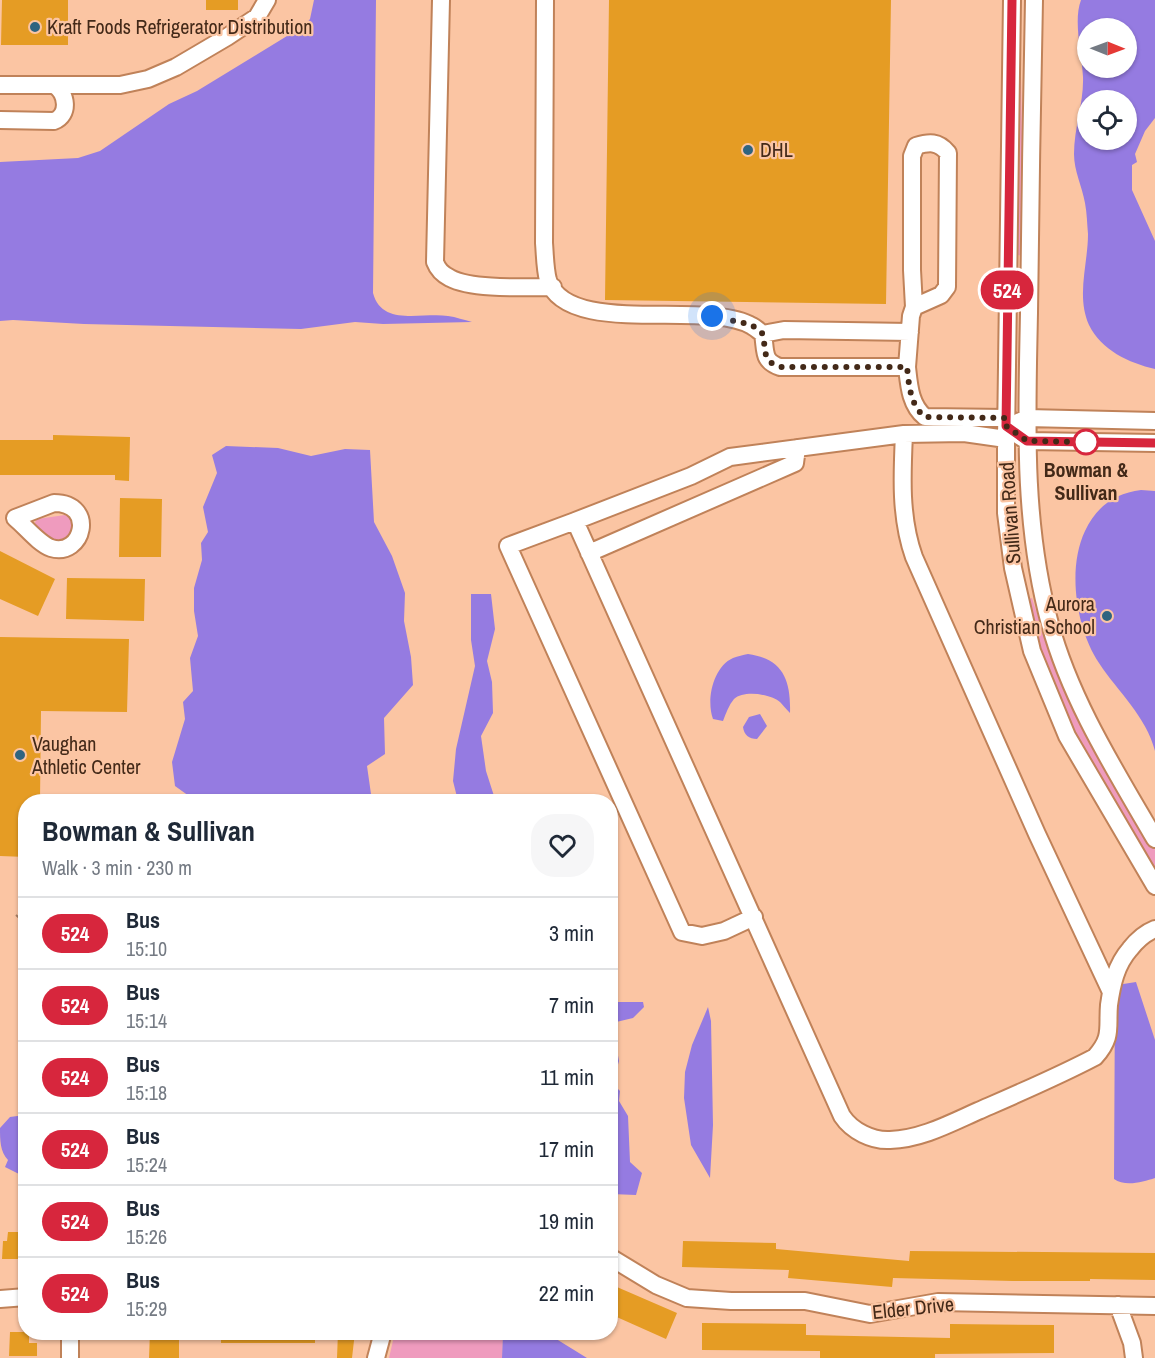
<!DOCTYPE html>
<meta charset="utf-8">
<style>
:root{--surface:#fff;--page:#f6f6f7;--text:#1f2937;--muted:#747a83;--line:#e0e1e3}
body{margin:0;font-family:"Archivo Narrow",sans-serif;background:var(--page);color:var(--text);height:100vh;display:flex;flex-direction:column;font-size:22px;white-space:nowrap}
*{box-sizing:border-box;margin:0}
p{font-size:20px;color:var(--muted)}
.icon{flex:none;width:33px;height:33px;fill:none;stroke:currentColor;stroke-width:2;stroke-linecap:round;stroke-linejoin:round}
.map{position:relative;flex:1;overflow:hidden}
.sheet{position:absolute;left:18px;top:794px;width:600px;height:546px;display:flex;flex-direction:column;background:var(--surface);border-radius:24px;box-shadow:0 2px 4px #0004}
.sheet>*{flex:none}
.badge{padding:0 12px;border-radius:20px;font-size:21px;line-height:39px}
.needle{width:39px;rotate:91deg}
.buttons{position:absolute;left:1077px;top:18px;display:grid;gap:12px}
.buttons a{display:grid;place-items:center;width:60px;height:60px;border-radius:50%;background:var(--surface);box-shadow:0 2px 4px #0004;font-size:30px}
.you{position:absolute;width:30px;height:30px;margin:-15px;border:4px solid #fff;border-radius:50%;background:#1a73e8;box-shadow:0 0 0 9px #1a73e833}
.map>.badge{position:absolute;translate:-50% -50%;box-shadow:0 0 0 3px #fff}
.round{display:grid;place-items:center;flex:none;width:63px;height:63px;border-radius:24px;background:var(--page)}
.head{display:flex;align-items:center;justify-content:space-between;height:102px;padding:0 24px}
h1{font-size:28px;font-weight:700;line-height:45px}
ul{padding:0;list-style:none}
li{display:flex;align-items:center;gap:18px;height:72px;padding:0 24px;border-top:2px solid var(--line)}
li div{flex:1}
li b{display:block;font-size:22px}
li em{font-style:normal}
li .badge{min-width:66px;font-weight:700;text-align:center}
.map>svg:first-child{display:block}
</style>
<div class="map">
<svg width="1155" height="1358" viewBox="0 0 1155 1358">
<rect width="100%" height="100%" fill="#fbc5a3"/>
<path fill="#ef9bbe" d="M1016 77H1021L1024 256 1018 255 1015 158Z
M65 515 72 520 75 529 67 541H54L35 528 34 524 37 519Z
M1032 598 1049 650 1087 737 1155 850V872C1129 827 1101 783 1077 737 1054 693 1039 646 1026 600Z
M395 1332H503L502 1358H389Z"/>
<path fill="#957be1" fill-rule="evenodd" d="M314 0H376L373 293C382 327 422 312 448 316 456 317 464 320 472 322L383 324 355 322 301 329 84 324 13 320 0 321V162L78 158 100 151 169 104 197 91 305 25 310 19Z
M1081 0H1155V118L1145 131 1135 154 1137 162 1132 165V190L1155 241V369C1129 363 1101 350 1089 325 1076 296 1088 264 1088 234 1087 224 1087 213 1085 203 1082 186 1074 171 1074 154 1074 128 1084 102 1083 77 1082 54 1073 21 1081 0ZM1088 28H1126V68H1088ZM1088 100H1126V140H1088Z
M226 446 278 448 311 456 345 449 370 450 374 522 392 556 405 593 404 621 411 657 413 685 384 718 385 754 367 766 372 801H196L175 786 172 762 185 719 183 702 193 691 190 658 198 636 194 611V588L202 560 201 543 208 532 203 507 217 473 212 455Z
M1141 490 1155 491V751C1146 716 1118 692 1099 663 1076 628 1067 569 1085 531 1096 507 1115 493 1141 490Z
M471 594H491L495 629 487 661 492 682 493 713 481 736 486 771 494 796V801H458L453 781 456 749 475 666 471 640Z
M748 654C783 659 791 680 790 713 786 709 783 705 780 702 770 694 744 690 734 699 729 705 726 713 723 721L713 719C706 700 713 667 733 658 738 656 743 655 748 654Z
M760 714 767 726 757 739C749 739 744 735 743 727L749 717Z
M1136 982 1155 1040V1178C1143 1182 1125 1187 1114 1179L1115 990 1117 985Z
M611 1002H643L644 1007 633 1018 612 1023 619 1061 616 1072V1087L620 1091 619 1101 628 1116 630 1162 642 1173 636 1195 611 1194Z
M708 1007 711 1021 713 1125 710 1178 691 1145 684 1098 685 1072 692 1045Z
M25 1115H26L25 1177 5 1167 8 1160C0 1152 0 1140 0 1128L10 1117Z
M503 1332H549L553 1337 587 1358H502Z"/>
<path fill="#e59c24" d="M2 0H68V45H1Z
M206 0H238V10H206Z
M609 0H891L886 304 605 300Z
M53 435 130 437 129 481 115 480V475H0V440H53Z
M120 498 162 499 161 557H119Z
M0 551 55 579 38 616 0 599Z
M67 578 145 579 144 621 66 619Z
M0 637 129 639 127 712 41 711 40 801H26V857L0 856Z
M8 1232H24L26 1259H2L3 1241H7Z
M683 1241 776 1243V1249L909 1261 910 1251 1155 1253V1280L1090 1279V1281H1013L893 1278 892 1287 788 1278 789 1270 682 1267Z
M610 1284 677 1313 666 1339 610 1314Z
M702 1323 806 1324V1335L950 1338V1324L1054 1325V1353L935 1354V1358H820V1351L702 1350Z
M10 1332H29V1343H37V1356H9Z
M150 1332H179V1358H149Z
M221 1332H315V1343H221Z
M338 1332H355L352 1358H337Z"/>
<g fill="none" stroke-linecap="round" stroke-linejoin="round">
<g stroke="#c08259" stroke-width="20">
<path id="minor" d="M441 0 435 262C438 270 442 274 450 278 472 290 527 287 553 287
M545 0 544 243C545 255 545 269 548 280 567 338 707 299 752 326 756 328 760 332 763 334 766 351 762 361 780 367H907C909 385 910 405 925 417L1006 418
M1012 0 1006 439V513L1013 568 1032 651 1067 736 1155 886
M1034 0C1032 104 1030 209 1029 313 1027 417 1022 522 1050 624 1071 701 1115 770 1155 839
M0 85H120L148 79 176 67 227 37 257 17 267 0
M0 120 54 121C70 115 67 93 54 85
M763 334 784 330 910 332
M907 367 911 316 914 307 941 295 947 287 948 153C938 141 929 142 916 146L912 156V270L914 307
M1018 422 1027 418 1155 421
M904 434C902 476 900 518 914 557L1037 834 1111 992
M1019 436 1027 441 1155 443
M1006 439 964 433 904 434 730 457 691 476 575 521 842 1116C852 1131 872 1141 890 1140 921 1139 949 1124 978 1111 1017 1094 1057 1077 1095 1057 1113 1037 1107 1028 1109 1005 1112 984 1116 965 1130 949 1137 940 1145 933 1155 929
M54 503C97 503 83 558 51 548 38 543 26 527 15 518Z
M575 521 508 546 682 932 702 936 724 931 754 917
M589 553 795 463 797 448
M610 1257 656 1285 687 1298 731 1301H805L870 1314 938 1302 1155 1306
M0 1299 26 1297
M1118 1305 1132 1343 1134 1358
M70 1332V1358
M376 1358 383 1332"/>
</g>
<path stroke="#a87f65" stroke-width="2" stroke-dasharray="4.5 3" stroke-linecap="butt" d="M16 915 26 924"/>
<use href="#minor" stroke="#fff" stroke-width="16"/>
</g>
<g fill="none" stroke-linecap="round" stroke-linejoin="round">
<g stroke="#fff" stroke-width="14">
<path id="line" d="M1012 0 1006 426 1027 441 1155 443"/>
</g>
<use href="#line" stroke="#d7263d" stroke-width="9"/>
<path stroke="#432918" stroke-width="6" stroke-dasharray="0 10.8" d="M712 316 752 325 763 334C766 351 762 361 780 367H907C909 385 910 405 925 417L1006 418V426L1027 441 1089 442H1086"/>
</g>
<g fill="#2f6480" stroke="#fbc5a3" stroke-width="2">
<circle cx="35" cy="27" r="6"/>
<circle cx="748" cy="150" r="6"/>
<circle cx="1107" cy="616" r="6"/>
<circle cx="20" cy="755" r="6"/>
</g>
<circle fill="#fff" stroke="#d7263d" stroke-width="3" cx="1086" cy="442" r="12"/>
<g text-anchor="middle" stroke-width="4.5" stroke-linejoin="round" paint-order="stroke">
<g font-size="20" fill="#432918" stroke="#fbc5a3" text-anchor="start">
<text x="47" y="34">Kraft Foods Refrigerator Distribution</text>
<text x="760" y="157">DHL</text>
<text x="1095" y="611" text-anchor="end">Aurora<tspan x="1095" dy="23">Christian School</tspan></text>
<text x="32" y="751">Vaughan<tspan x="32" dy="23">Athletic Center</tspan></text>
</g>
<g font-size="20" font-weight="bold" fill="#432918" stroke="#fbc5a3">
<text x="1086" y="477">Bowman &amp;<tspan x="1086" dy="23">Sullivan</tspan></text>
</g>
<g font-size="20" fill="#432918" stroke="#fbc5a3">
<text transform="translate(1010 513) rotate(-94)" y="7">Sullivan Road</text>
<text transform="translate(913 1308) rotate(-6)" y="7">Elder Drive</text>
</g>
</g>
</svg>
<div class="buttons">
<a><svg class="needle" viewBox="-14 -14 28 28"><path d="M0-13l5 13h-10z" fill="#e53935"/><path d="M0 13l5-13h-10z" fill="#747a83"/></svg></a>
<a><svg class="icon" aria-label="locate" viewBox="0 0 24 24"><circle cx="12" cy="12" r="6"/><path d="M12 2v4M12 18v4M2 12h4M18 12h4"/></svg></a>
</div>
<div class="you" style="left:712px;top:316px"></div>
<b class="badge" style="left:1007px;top:290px;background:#d7263d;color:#fff">524</b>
<section class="sheet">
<div class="head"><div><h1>Bowman &amp; Sullivan</h1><p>Walk · 3 min · 230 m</p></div><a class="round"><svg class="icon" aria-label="heart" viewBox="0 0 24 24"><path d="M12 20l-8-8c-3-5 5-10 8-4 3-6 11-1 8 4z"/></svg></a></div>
<ul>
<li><span class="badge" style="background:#d7263d;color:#fff">524</span><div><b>Bus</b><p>15:10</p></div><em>3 min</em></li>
<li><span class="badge" style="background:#d7263d;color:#fff">524</span><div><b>Bus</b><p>15:14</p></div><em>7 min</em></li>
<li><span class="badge" style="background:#d7263d;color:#fff">524</span><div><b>Bus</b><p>15:18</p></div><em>11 min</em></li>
<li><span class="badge" style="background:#d7263d;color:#fff">524</span><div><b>Bus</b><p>15:24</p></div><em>17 min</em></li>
<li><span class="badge" style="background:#d7263d;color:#fff">524</span><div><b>Bus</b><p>15:26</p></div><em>19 min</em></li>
<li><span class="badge" style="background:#d7263d;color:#fff">524</span><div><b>Bus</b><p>15:29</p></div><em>22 min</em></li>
</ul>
</section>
</div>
